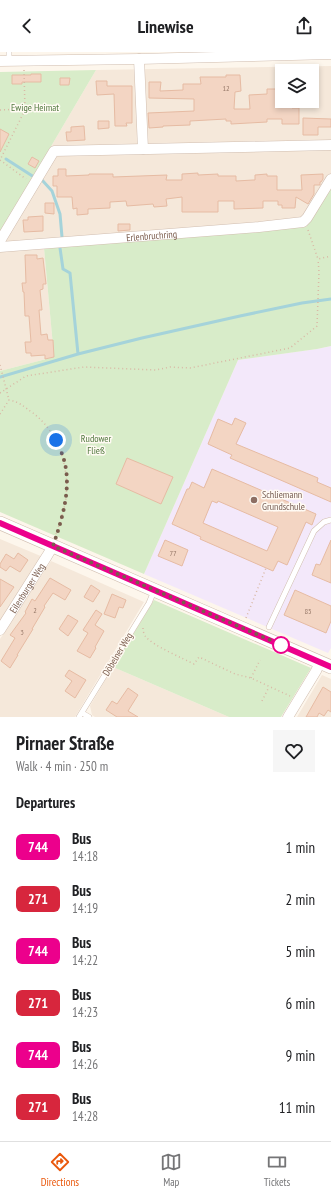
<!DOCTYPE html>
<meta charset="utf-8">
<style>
:root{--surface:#fff;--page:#f6f6f6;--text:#202124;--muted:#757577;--line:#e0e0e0;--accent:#ea580c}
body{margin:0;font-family:"PT Sans Narrow",sans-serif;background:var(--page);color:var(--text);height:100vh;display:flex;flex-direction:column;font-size:15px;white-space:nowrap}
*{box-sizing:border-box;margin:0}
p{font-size:13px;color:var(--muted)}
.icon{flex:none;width:22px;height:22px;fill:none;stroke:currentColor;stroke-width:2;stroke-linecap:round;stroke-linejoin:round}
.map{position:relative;height:665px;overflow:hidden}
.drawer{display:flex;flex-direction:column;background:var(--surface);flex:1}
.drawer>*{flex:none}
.badge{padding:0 8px;border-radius:6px;font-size:14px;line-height:26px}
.fabs{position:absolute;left:275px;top:12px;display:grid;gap:8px}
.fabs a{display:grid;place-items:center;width:44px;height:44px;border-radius:0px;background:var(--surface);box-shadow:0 2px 6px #0003;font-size:20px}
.you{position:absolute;width:20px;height:20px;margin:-10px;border:3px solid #fff;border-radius:50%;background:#1a73e8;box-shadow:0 0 0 6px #1a73e833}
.map>.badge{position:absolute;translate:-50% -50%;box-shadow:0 0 0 2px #fff}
h2{padding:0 16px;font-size:15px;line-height:36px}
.round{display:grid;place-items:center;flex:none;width:42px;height:42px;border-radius:0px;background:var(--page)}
.overview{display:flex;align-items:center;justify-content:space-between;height:68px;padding:0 16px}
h1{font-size:19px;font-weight:700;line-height:30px}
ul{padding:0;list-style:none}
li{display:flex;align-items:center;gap:12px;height:52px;padding:0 16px}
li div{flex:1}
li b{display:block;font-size:15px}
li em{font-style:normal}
li .badge{min-width:44px;font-weight:700;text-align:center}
header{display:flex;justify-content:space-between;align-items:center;height:52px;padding:0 16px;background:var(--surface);font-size:18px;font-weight:700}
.tabs{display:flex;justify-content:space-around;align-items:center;height:56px;border-top:1px solid var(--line);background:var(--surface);font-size:11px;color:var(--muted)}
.tabs a{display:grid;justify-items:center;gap:2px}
.tabs .current{color:var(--accent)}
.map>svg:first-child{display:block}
</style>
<header><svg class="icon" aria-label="back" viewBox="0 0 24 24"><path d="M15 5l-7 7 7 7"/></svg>Linewise<svg class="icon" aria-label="share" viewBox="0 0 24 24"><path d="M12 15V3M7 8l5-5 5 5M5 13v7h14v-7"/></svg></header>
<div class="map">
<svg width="331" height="665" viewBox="0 0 331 665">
<rect width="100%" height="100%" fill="#fdf6ec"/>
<path fill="#f5e8da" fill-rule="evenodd" d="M331 14V138H330L306 175 44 196 54 305 0 319V181L96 18ZM282 19H312V49H282Z
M0 487 43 505 0 572Z
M51 509 144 550 75 665H0V587Z
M113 615 229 665H95L92 663 90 654Z
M322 623 331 627V665H297Z"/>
<path fill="#f3e8fa" d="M331 294V596L328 601 144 522 238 308 317 297Z"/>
<path fill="#d8ecc9" d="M96 18 0 181V20Z
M330 137 331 138V294L317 297 238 308 144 522 0 460V319L54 305 44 196 306 175Z
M154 548 311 616 281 665H229L113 615Z"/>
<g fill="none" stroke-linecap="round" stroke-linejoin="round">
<path stroke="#a5d3da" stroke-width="3" d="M6 107 34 125
M42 128 52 139 60 162 62 185
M60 196 63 217 70 221 78 302
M0 325 78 302 142 286 240 264 302 251 331 247"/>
</g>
<path fill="#f3d5c3" stroke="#e6bba3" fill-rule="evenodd" d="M31 22H41V30H22V32H12V23H31Z
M226 23H240L241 39 235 40 234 57H250L249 43 267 42V37H282V49H292V56H299V72H282V67H267V70L231 72V69H226V67L190 69V73L163 74V75L149 76 148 61 194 59V47L149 46V30H161L160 39 183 38V32H201L200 25H226Z
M60 26H70L69 33H60Z
M96 29H107V34H132V71H126L127 74H115L114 42 97 43Z
M303 66 331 67V75H318V83H303Z
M98 69H109V76L98 77Z
M84 74 85 88 67 89 66 80H71V75Z
M0 77 9 82 0 100Z
M32 105 39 109 35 116 28 112Z
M58 117H66V124L89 123V122H113V125L167 123 166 128H182V122L198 121V123L218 122V124H236V129L253 128H255V123L267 122V124H277V138H302L301 123 323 122V127L321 130H320V133H314V142L308 152 296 145 295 156H282V153H278V149H263V156L234 157V149H218V160H182V145L166 147 167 154 154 155 153 152 127 154 126 149 110 150V156L88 157V162L77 163V156L73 157 72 145H57V134H53V124H58Z
M45 151H54V162L45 161Z
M43 164V179L24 180 23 168H28V165Z
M118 172H130V178L118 179Z
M25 203H37V207L43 206 46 232H43V237L40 238 42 258H39L41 283 47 282 48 288H53L54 305 45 307V303L31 304V301H26L25 290H31L29 264H25L24 240H23L22 231H26Z
M235 366 246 371 236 392 318 426 317 430 331 436V450L230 406 232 403 208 392 218 367 232 373Z
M127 406 173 425 161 452 116 432Z
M212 417 316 462 312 473 306 470 287 513 278 509 273 519 200 487 201 485 172 472 187 437H189L192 430 204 436ZM212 449 217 451 218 449 278 475 267 499 203 471Z
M165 488 188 498 182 514 158 504Z
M331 488V531L312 523 316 512 320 513Z
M18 501 28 508 20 520 10 514 6 519 0 515V512L6 502 14 507Z
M50 526 71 538 65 548 53 541 44 554 45 555 32 577H33L17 603H18L10 616 1 609 15 586 10 583 26 561 25 560 32 547 35 549Z
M0 527 14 535 0 555Z
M91 533 100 539 93 550 84 545Z
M295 538 331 554V569L326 581 284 563Z
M112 542 126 548 123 556 119 555 115 566 104 562Z
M96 558 102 562 95 573 104 579 95 595 96 596 90 606 77 599 88 581 83 578Z
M68 563 78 569 68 584 59 577Z
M69 618 86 628 75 646 65 639 72 629 65 624Z
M323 635 331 640V660L328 658 324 664 319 661 317 665H306Z
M128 636 138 643 128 659 138 665H117L106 658 112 649 117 652Z"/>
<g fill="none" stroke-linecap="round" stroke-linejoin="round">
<g stroke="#d1beb0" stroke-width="6">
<path id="service" d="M9 0V8
M269 575 314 479 324 470 331 468
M82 661 89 665
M79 665 149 551 154 539"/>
</g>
<g stroke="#d1beb0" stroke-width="11">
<g id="minor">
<path d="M139 7 143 97"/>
<path d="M0 9 139 7 331 2"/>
<path d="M0 189 54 99 331 93"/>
<path id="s1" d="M0 195 259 175 303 170 307 166 331 127"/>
<path id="s2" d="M0 578 47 504 53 494"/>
<path d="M288 665 316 619 320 610"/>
</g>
</g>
<g stroke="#d1beb0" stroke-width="14">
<path id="tertiary" d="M0 471 331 615"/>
</g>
<path stroke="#d9b8a5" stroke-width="1.5" stroke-dasharray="1 3" stroke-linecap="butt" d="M24 18 25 58 0 108 26 127
M0 58 46 56
M308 178 318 207 331 204
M0 313 9 348
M0 341 26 324 84 315 156 318 170 315 190 316 290 296 317 274 319 220 318 207
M0 362 9 348C20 350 24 355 33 361 59 381 69 414 66 446 64 458 60 471 56 482
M246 566 266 516
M143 576C143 579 144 583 146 585 152 593 184 607 194 612L199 605 235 622 251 626 290 644
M251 626 260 608
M262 649 269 635"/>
<use href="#service" stroke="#fff" stroke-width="5"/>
<use href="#minor" stroke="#fff" stroke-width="10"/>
<use href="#tertiary" stroke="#fff" stroke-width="13"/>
</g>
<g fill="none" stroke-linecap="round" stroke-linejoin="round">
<g stroke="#fff" stroke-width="9">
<path id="line" d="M0 471 331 615"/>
</g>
<use href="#line" stroke="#ec008c" stroke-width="6"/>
<path stroke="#7a5c4d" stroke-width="4" stroke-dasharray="0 7.2" d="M56 388C59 394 62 401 64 408 72 436 62 467 53 494L284 594 281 593"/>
</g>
<circle fill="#8d6e63" stroke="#fffaf3" stroke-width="1.5" cx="254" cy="448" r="4"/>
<circle fill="#fff" stroke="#ec008c" stroke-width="2" cx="281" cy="593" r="8"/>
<g text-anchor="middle" stroke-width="3" stroke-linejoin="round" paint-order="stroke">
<g font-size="8" fill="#987a6a">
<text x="226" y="39">12</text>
<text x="173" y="504">77</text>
<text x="35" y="561">2</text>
<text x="308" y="562">85</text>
<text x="22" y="583">3</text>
</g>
<g font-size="10" fill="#537a41" stroke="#fffaf3">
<text x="35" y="59">Ewige Heimat</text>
<text x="96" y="390">Rudower<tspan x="96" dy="12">Fließ</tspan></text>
</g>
<g font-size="10" fill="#7a5c4d" stroke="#fffaf3">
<text dy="4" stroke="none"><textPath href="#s1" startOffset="152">Erlenbruchring</textPath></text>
<text dy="4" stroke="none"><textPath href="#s2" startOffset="50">Eilenburger Weg</textPath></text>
<text transform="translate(117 602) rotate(-59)" y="4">Döbelner Weg</text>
</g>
<g font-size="10" fill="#785e54" stroke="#fffaf3" text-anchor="start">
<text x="262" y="446">Schliemann<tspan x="262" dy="12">Grundschule</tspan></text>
</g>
</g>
</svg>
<div class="fabs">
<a><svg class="icon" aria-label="layers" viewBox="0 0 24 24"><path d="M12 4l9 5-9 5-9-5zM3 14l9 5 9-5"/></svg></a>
</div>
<div class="you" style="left:56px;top:388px"></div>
</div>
<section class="drawer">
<div class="overview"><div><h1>Pirnaer Straße</h1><p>Walk · 4 min · 250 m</p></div><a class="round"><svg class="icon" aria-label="heart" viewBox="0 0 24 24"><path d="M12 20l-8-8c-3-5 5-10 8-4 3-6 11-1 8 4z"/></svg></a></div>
<h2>Departures</h2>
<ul>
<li><span class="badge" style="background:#ec008c;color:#fff">744</span><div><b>Bus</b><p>14:18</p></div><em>1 min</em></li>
<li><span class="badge" style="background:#d7263d;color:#fff">271</span><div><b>Bus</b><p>14:19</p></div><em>2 min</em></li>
<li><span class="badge" style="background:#ec008c;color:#fff">744</span><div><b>Bus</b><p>14:22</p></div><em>5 min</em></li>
<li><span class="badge" style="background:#d7263d;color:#fff">271</span><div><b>Bus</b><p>14:23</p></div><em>6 min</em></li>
<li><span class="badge" style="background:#ec008c;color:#fff">744</span><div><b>Bus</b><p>14:26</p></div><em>9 min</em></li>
<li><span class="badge" style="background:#d7263d;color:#fff">271</span><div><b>Bus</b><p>14:28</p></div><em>11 min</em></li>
</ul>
</section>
<nav class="tabs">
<a class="current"><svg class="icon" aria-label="directions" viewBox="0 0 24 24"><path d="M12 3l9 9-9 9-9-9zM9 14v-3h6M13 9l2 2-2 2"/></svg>Directions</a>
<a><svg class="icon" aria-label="map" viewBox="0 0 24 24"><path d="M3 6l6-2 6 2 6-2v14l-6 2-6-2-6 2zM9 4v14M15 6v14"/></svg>Map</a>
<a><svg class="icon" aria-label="tickets" viewBox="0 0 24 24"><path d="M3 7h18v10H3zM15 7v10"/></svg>Tickets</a>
</nav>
